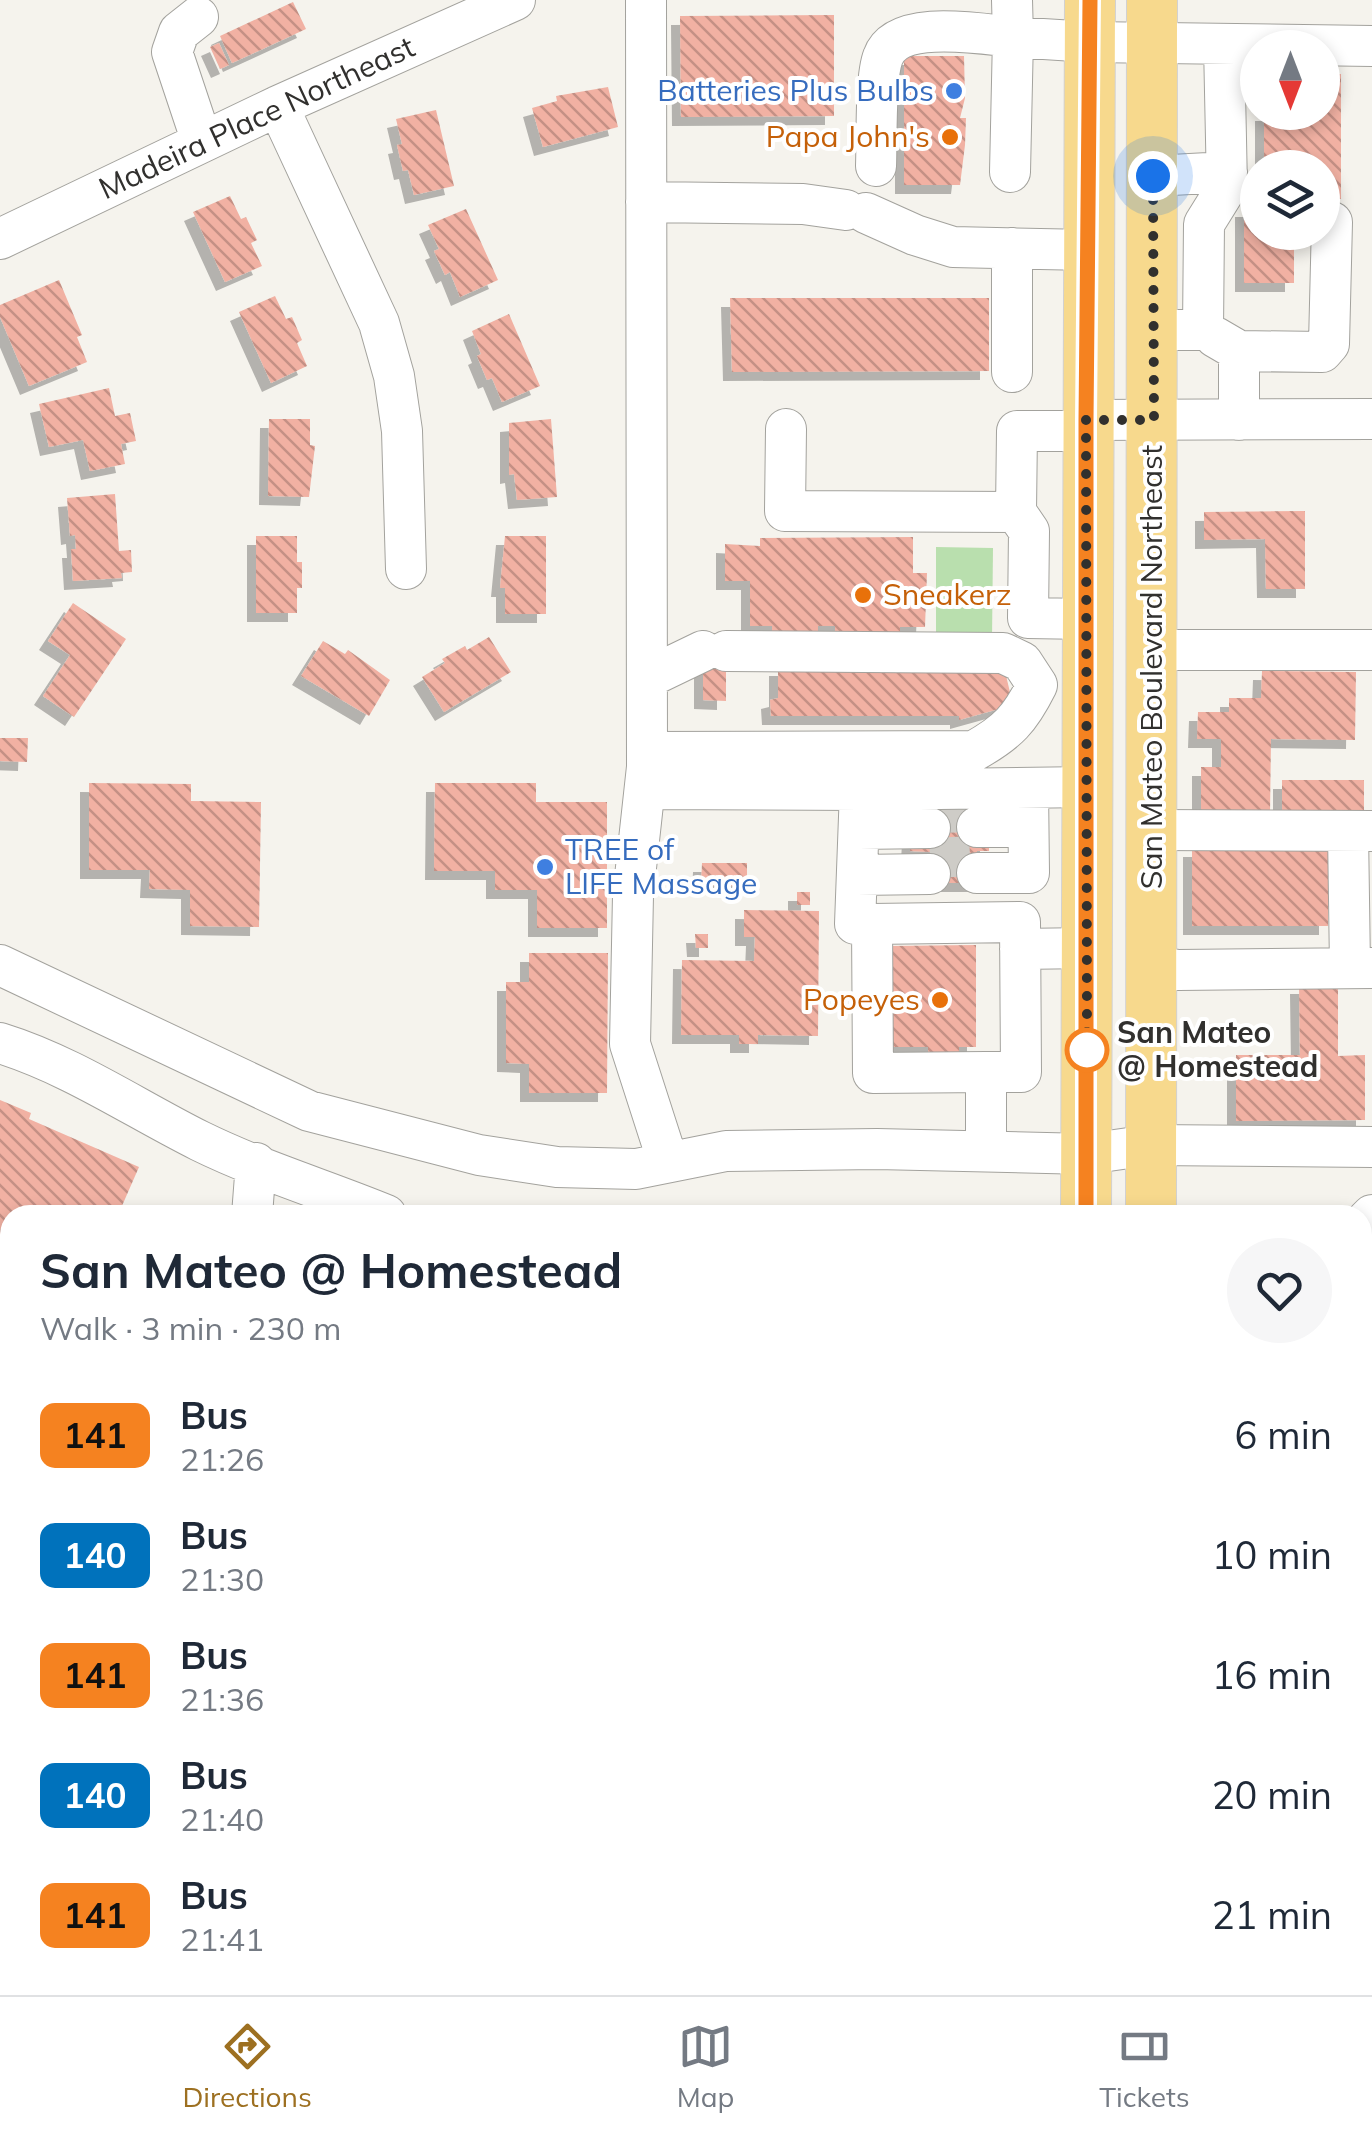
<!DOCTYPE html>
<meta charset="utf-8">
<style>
:root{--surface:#fff;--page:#f6f6f7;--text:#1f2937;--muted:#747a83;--line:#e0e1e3;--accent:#9d7021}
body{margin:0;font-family:Mulish,sans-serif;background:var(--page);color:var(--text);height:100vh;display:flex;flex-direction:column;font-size:38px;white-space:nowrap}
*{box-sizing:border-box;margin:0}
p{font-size:32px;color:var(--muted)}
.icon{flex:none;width:55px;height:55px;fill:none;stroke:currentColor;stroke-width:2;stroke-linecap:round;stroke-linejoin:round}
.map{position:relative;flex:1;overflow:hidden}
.sheet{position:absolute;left:0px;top:1205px;width:1372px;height:790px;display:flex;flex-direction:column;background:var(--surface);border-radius:30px 30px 0 0;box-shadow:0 5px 15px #0003}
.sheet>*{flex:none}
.badge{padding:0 20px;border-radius:15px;font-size:35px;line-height:65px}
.needle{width:65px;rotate:180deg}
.fabs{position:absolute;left:1240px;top:30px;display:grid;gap:20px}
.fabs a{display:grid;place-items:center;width:100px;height:100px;border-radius:50%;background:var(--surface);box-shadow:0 5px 15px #0003;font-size:50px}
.you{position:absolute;width:50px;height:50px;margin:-25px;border:8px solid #fff;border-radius:50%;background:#1a73e8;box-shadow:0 0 0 15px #1a73e833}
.map>.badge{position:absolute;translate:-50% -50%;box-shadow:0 0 0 5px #fff}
.round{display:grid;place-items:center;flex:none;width:105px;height:105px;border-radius:52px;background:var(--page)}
.head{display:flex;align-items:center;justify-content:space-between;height:170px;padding:0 40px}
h1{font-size:48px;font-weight:700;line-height:75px}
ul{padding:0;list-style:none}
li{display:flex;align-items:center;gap:30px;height:120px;padding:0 40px}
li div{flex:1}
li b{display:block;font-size:38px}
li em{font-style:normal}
li .badge{min-width:110px;font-weight:700;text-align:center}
.tab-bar{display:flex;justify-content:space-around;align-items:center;height:140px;border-top:2px solid var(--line);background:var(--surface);font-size:28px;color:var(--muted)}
.tab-bar a{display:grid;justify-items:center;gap:5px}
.tab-bar .on{color:var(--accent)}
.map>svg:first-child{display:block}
</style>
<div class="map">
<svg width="1372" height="1995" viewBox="0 0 1372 1995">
<defs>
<pattern id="building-back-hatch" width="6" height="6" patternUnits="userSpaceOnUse" patternTransform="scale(2.5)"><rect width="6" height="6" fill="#f1b1a3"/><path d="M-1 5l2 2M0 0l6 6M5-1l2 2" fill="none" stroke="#c49085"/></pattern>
<filter id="shadow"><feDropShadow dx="-9" dy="9" stdDeviation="0" flood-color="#0004"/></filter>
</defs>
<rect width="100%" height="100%" fill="#f5f3ed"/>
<path fill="#b9dfae" d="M936 547 993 548 992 639 936 638Z"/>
<path fill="url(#building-back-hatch)" filter="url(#shadow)" d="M293 2 306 29 232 63 220 36Z
M834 15V116L681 117 680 16Z
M219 43 229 65 220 69 210 47Z
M904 56H964L965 98 960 118H966L965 145 960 185H904Z
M1322 74H1341V199H1322V168H1264V112H1322Z
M608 87 618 127 543 147 532 108 557 101 556 96Z
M436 110 454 186 414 195 408 170 403 171 397 145 402 144 396 119Z
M230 196 241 219 246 217 257 240 251 243 262 266 225 282 193 212Z
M1244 208H1258V232H1294V283H1244Z
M466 209 498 280 460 297 450 272 445 275 434 251 439 249 428 225Z
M59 280 82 335 77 337 87 362 29 386 0 317V305Z
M275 296 286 319 292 317 302 340 297 343 307 366 271 383 239 312Z
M730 298H989V371L732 372Z
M509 314 540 386 502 402 492 378 487 380 477 356 481 354 472 331Z
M109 388 115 416 130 413 136 441 121 444 125 464 90 471 83 440 49 447 39 404Z
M269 419H310V445L315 446 309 497 268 496Z
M551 419 557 497 517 500 514 474 509 475V423Z
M115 494 119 551 131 550 132 572 121 573 122 578 73 581 71 549H76L75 535 70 536 67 498Z
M1305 511V589H1266L1265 539 1204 540V512Z
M256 536H297V562H302V588H297V613H256Z
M505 536H546V614H505V588H500Z
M913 537V573H927L925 627H900V637L835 635V626H818V636H772V626H750V581H725V544L760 546V538Z
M73 603 126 639 74 717 43 696 70 655 48 641Z
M489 637 511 672 444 712 422 677 445 663 442 659 465 646 467 650Z
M323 641 345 654 348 650 390 680 369 716 301 676Z
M726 644V701L703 700V651Z
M778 667H1004L1013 705 959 720V716H771L770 700 778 698Z
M1262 671 1356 672 1355 740 1271 739 1270 814 1201 813V767H1221V739H1197L1198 712H1229V698H1261Z
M0 738H28L27 762 0 761Z
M1282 780H1364V814H1282Z
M89 783 191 784V801L261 802 259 927 190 926V890L149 889 150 870H89Z
M435 783H536V802H607V928H537V890H495V871H434Z
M931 804H977L989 837V851H977V883H930V852L910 851 911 835Z
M1192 848H1328V926H1192Z
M702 863H747V886L701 885Z
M797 892H810V905H797Z
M744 910 819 911 818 1036 758 1035V1044H739V1035H681L682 960 754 961 755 937H744Z
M695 934H708V948H696Z
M976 945V1047H959V1062H928V1047H893L889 1042V946Z
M529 953H608L607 1093H529V1064L506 1063V982H529Z
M1299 985H1338V1056L1365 1055V1120L1236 1121V1055H1300Z
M0 1100 31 1113 29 1119 139 1167 118 1215H10V1245L0 1240Z"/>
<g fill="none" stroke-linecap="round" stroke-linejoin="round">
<path stroke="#ceccc7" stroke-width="40" stroke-dasharray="40 20" stroke-linecap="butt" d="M931 813 977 812
M930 858 977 856"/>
<g stroke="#a3a29d" stroke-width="42">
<path id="minor" d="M646 0 647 767 633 895 630 1044 668 1162
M198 17 179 32 172 52 202 142
M278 106 379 323 394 376 402 431 406 569
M876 166C877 141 875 77 883 57 897 18 981 34 1013 37L1012 0
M1010 172 1013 37 1090 42 1372 46
M1153 176 1227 172
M646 202 803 204 846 210
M866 213 915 235 953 247 1088 250
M0 239 278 106 515 0
M1012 248V372
M1153 330H1203L1204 224 1227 187 1224 44
M1215 337 1239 351V420
M1239 351 1322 352 1329 344 1332 222
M1086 420 1372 419
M786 429 785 511 1016 512 1029 531 1028 618 1086 619
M1016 512 1017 431H1086
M1152 650H1372
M726 651 1003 653 1022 662 1037 685
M647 678 703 651
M647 752 974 751C1008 732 1020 719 1037 685
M646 789 860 790 855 924H872
M860 790 1087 787
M977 827H1028
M859 829 930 828
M1152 830 1372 831
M1348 831 1350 967
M977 873H1029L1028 788
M857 875 930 874
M1020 949 1087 948
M0 965 309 1111 479 1155 557 1167 636 1169 726 1151 877 1149 1087 1154 1150 1145 1372 1147
M1151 966 1178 970 1372 968
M0 1043C71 1065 134 1108 200 1141 259 1170 325 1190 386 1215
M986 1072H1021L1020 922 872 924 873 1073 986 1072V1151
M252 1215 256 1163
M1367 1233V1220L1372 1215
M0 1325H10
M1362 1361 1367 1351V1263
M1362 1452H1372
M1362 1578H1372
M1362 1764H1372
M0 1815 10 1821
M0 1881H10
M578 1985V1995
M652 1985V1995"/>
</g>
<g stroke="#d2d1d1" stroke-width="52">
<path id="major" d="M1086 1215 1090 0
M1151 1215 1152 0
M1152 1985V1995
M0 1987 467 1995
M1075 1995V1985"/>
</g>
<use href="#minor" stroke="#fff" stroke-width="40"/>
<use href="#major" stroke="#f7d98d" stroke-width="50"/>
</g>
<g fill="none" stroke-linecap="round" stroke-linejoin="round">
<g stroke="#fff" stroke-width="22">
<path id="line" d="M1086 1215V420L1090 0"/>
</g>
<use href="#line" stroke="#f58220" stroke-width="15"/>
<path stroke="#31302e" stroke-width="10" stroke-dasharray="0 18" d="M1087 1050 1086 420H1154L1153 176"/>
</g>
<g fill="#3f7fe0" stroke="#fff" stroke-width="4">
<circle cx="954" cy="91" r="10"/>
<circle cx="545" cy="867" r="10"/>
</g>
<g fill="#e8710a" stroke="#fff" stroke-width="4">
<circle cx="950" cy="137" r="10"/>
<circle cx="863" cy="595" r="10"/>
<circle cx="940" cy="1000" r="10"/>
</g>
<circle fill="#fff" stroke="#f58220" stroke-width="5" cx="1087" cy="1050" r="20"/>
<g text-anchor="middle" stroke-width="8" stroke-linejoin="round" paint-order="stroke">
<g font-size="30" fill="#366cbe" stroke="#fff" text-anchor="end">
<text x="934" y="101">Batteries Plus Bulbs</text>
<text x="565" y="860" text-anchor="start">TREE of<tspan x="565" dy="34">LIFE Massage</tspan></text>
</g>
<g font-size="30" fill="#31302e" stroke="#fff">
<text transform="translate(257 118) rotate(-25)" y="10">Madeira Place Northeast</text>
<text transform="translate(1152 667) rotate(-90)" y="10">San Mateo Boulevard Northeast</text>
</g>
<g font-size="30" fill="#c56008" stroke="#fff" text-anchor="end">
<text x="930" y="147">Papa John's</text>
<text x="883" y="605" text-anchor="start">Sneakerz</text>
<text x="920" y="1010">Popeyes</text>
</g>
<g font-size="30" font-weight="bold" fill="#31302e" stroke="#fff" text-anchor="start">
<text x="1117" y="1043">San Mateo<tspan x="1117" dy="34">@ Homestead</tspan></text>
</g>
</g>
</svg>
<div class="fabs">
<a><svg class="needle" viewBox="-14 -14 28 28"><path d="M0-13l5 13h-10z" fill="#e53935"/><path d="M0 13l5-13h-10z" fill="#747a83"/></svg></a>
<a><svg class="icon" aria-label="layers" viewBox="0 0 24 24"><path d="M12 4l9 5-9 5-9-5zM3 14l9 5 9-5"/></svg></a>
</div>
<div class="you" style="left:1153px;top:176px"></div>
<section class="sheet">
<div class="head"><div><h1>San Mateo @ Homestead</h1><p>Walk · 3 min · 230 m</p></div><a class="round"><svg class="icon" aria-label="heart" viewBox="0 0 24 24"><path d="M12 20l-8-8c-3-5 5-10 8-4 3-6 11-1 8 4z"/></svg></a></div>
<ul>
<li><span class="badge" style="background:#f58220;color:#111">141</span><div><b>Bus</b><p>21:26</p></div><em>6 min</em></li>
<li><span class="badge" style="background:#0072bc;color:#fff">140</span><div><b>Bus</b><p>21:30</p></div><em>10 min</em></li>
<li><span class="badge" style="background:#f58220;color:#111">141</span><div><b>Bus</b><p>21:36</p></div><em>16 min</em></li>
<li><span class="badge" style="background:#0072bc;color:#fff">140</span><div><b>Bus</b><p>21:40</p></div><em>20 min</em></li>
<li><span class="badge" style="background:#f58220;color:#111">141</span><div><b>Bus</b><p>21:41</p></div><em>21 min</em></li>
</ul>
</section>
</div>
<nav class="tab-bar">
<a class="on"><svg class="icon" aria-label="directions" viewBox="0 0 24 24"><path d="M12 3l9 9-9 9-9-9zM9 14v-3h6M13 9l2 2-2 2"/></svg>Directions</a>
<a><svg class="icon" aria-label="map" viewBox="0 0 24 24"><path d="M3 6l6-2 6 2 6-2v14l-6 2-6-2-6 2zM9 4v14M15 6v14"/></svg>Map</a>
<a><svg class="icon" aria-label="tickets" viewBox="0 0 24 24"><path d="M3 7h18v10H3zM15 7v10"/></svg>Tickets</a>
</nav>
